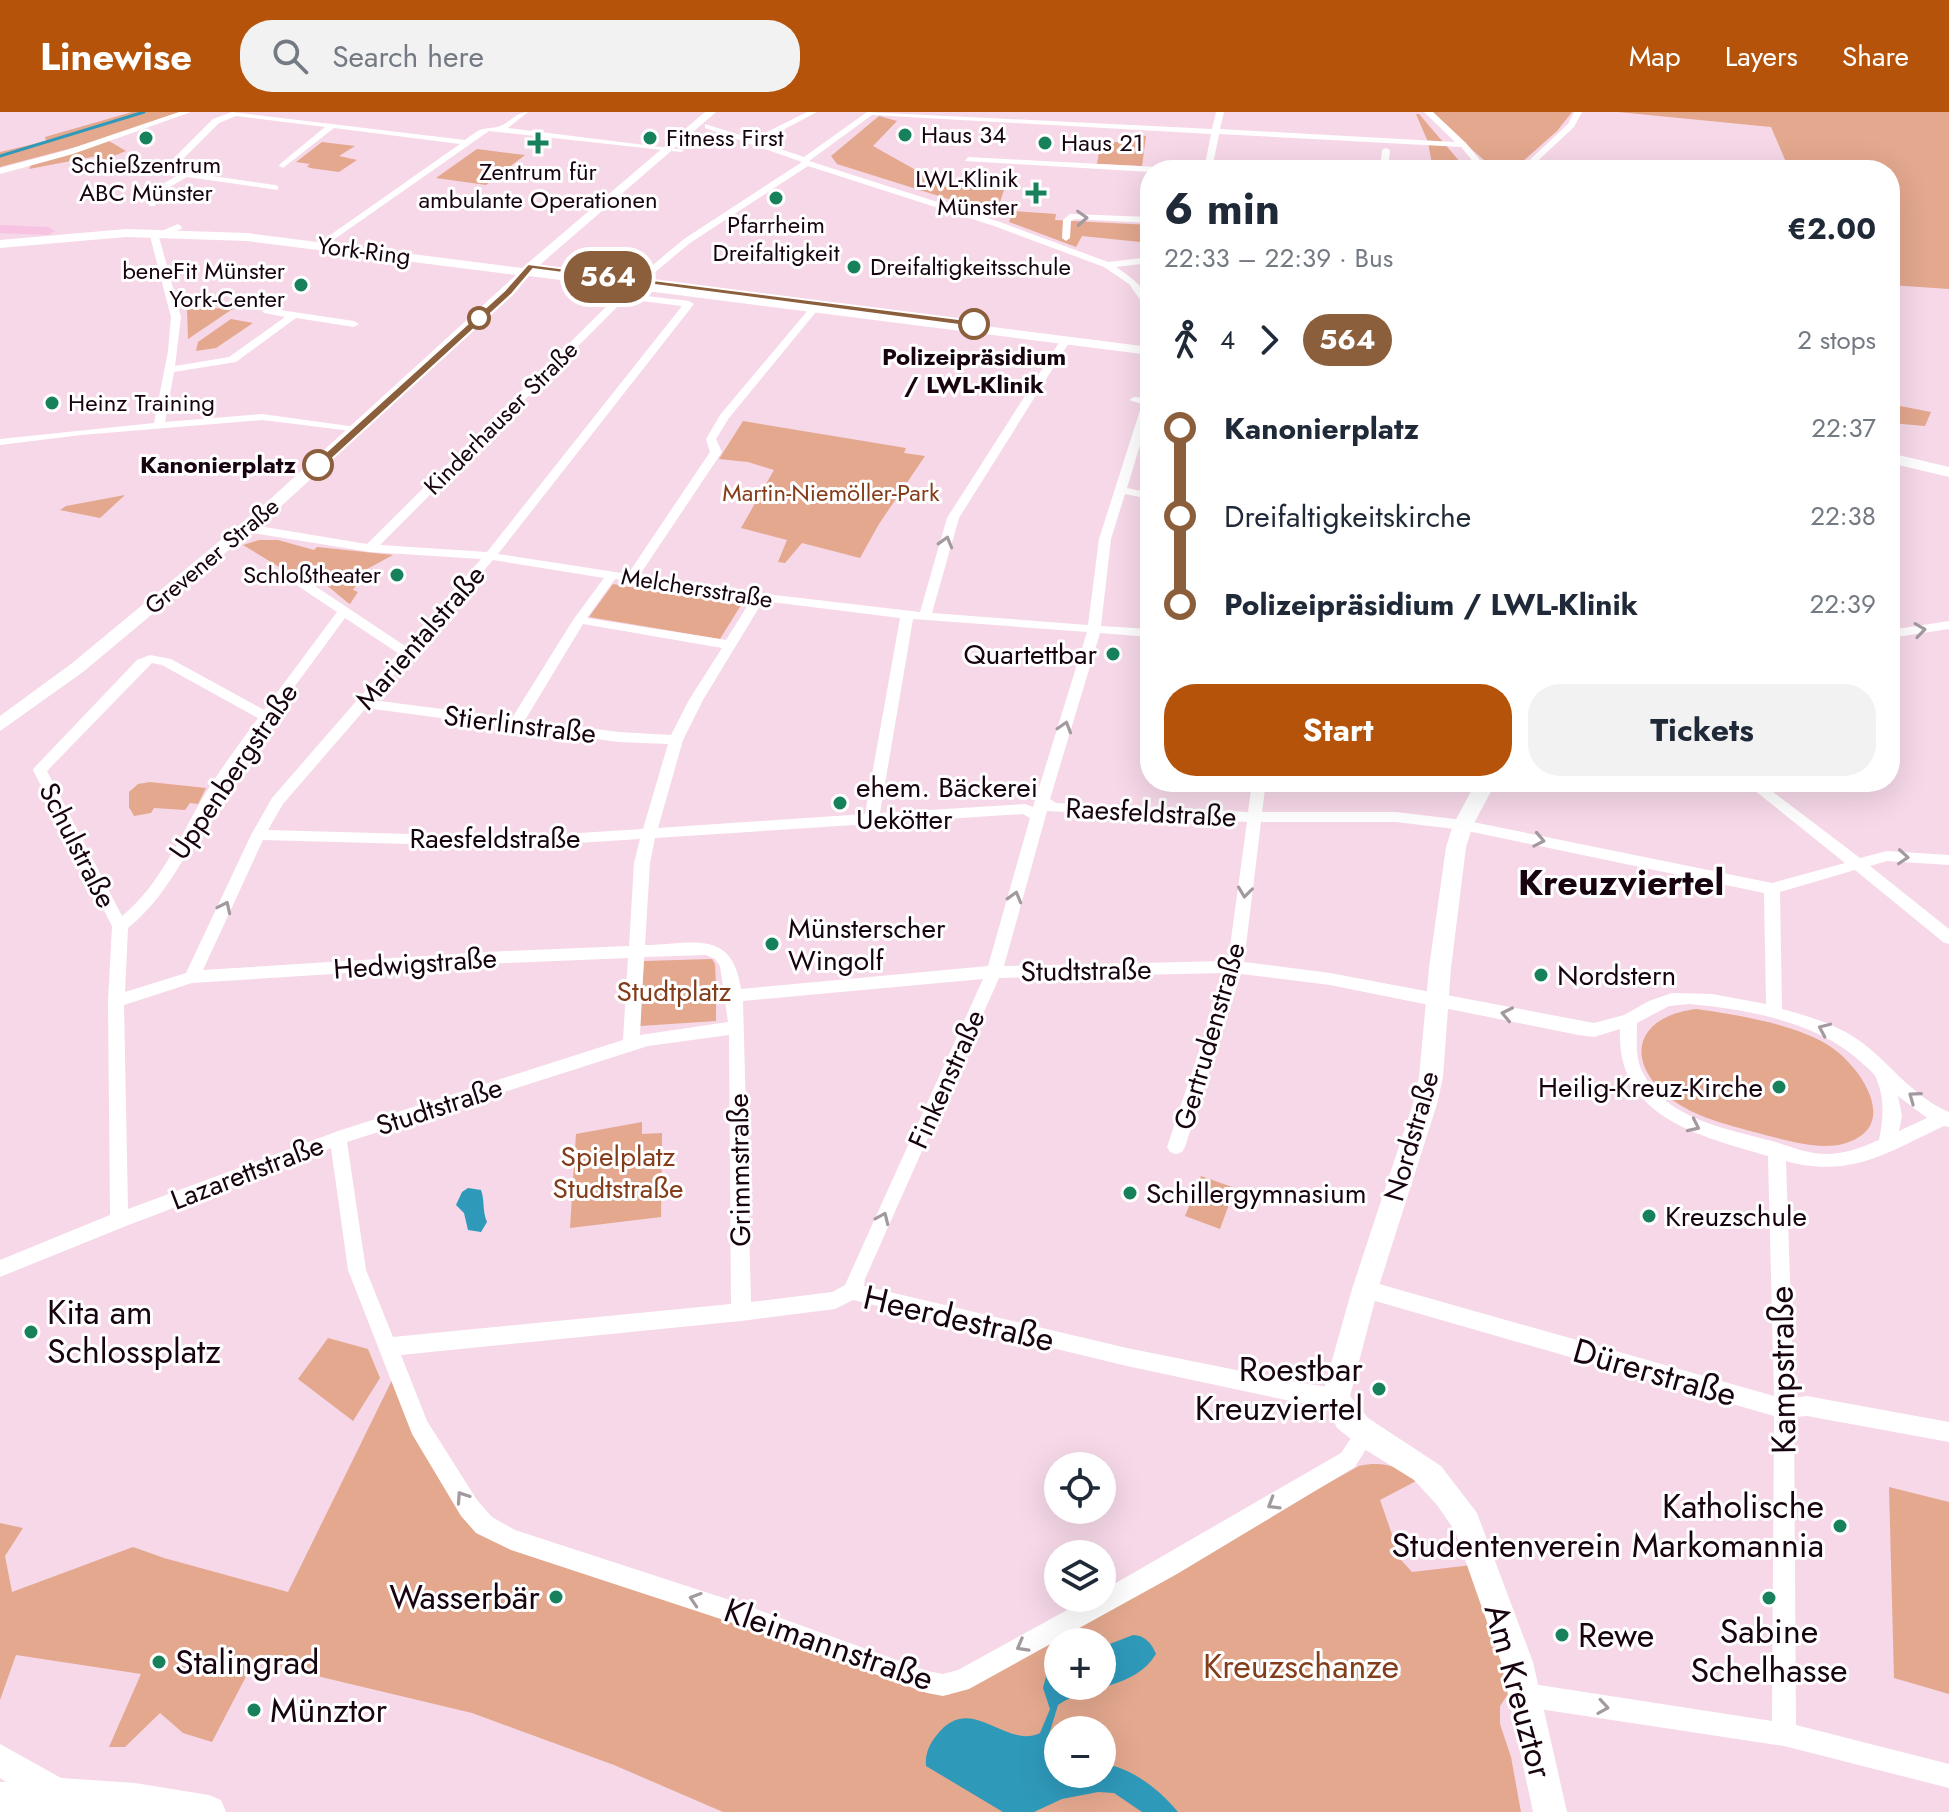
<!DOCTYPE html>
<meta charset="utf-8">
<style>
:root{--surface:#fff;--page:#f2f2f3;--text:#1f2937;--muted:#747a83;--accent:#b45309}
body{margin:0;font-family:Jost,sans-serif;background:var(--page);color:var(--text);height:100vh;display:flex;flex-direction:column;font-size:30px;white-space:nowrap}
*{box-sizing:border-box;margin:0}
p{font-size:26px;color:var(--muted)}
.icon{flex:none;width:44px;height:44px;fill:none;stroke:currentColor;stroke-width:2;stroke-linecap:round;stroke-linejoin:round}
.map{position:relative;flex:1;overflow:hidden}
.drawer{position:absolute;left:1140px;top:48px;width:760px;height:632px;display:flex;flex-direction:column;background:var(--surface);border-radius:32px;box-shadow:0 8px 32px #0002}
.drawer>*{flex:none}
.badge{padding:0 16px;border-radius:26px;font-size:28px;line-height:52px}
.controls{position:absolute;left:1044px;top:1340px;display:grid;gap:16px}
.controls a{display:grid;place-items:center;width:72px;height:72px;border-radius:50%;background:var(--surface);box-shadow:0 8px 32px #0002;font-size:40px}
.map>.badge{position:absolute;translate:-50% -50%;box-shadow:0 0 0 4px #fff}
.legs{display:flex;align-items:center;gap:12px;height:88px;padding:0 24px;font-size:26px}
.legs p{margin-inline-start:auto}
.overview{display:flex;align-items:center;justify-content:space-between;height:136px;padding:0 24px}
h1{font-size:44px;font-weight:700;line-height:60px}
.primary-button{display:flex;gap:16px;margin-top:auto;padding:16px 24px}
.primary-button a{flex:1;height:92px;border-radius:32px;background:var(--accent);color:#fff;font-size:32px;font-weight:700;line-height:92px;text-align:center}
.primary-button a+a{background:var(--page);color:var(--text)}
ul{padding:0 24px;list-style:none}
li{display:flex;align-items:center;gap:28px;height:88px;font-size:30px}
li i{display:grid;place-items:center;width:12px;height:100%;margin:0 10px;background:currentColor}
li i::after{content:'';width:20px;height:20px;margin:-10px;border:6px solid;border-radius:50%;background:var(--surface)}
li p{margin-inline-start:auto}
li:first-child i{background:linear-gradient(#0000 50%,currentColor 0)}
li:last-child i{background:linear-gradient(currentColor 50%,#0000 0)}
header{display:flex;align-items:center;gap:48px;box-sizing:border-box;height:112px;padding:0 40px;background:var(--accent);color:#fff}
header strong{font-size:38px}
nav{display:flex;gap:44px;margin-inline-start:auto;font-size:28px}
.search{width:560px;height:72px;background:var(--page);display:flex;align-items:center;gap:20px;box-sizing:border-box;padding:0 28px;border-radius:32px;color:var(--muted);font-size:30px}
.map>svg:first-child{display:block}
</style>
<header>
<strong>Linewise</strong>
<div class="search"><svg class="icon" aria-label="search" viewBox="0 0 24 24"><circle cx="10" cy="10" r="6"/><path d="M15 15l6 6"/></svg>Search here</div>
<nav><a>Map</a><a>Layers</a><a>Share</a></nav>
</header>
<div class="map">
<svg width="1949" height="1700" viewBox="0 0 1949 1700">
<rect width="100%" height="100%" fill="#f6d8e8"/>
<path fill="#e3a88e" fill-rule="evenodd" d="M132 0H183L91 31 0 55V40L46 29 45 25Z
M1430 0H1572L1557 19 1513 58H1495Z
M1618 0H1949V177L1890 173V58H1733L1789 57 1771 15Z
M1416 2H1419L1467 58H1433L1428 30Z
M879 4 897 9 873 34 946 75 1004 78 996 102 837 52 831 44Z
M1133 24H1146L1142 54 1097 52 1101 29 1131 31Z
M109 29 126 39 104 48 97 44 29 57 32 51Z
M322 30 355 34 339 44 357 48 339 60 310 56 307 54 310 52 296 50Z
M477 37 525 43 486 73 436 66Z
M1013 99 1056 102 1055 108 1150 113V131L1082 124 1076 135 1009 110Z
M234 196 188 227 187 197Z
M231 207 253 211 216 236 196 239 198 230Z
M1890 292 1931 300 1925 314 1890 311Z
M743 309 906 336 904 341 925 344 879 412 860 446 802 431 785 451 778 450 787 428 741 416 774 358 748 350 719 347Z
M125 383 100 406 60 398 66 394Z
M259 428H278L314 438 317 435 393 443 367 457 353 478 358 480 350 492C334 481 307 450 286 459L243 433Z
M613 472 624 474 741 493 720 527 589 505Z
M150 670 206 676 198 692 190 691 185 698 154 696 151 701 134 704 129 695V680L138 672Z
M712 847 715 852 716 872 707 873 706 885 716 884V909L640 914 644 849Z
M1697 897C1736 903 1798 912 1831 935 1862 956 1902 1016 1843 1032 1818 1038 1790 1029 1765 1023 1734 1014 1701 1008 1674 989 1623 952 1633 904 1697 897Z
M642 1010V1022L662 1021 661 1105 570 1116 576 1022Z
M1201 1064 1235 1076 1220 1117 1185 1104Z
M328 1226 368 1237 380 1266 353 1309 298 1267Z
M394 1264 478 1417 948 1583 1359 1354C1383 1349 1397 1354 1418 1368L1380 1388 1401 1448 1412 1460 1472 1453 1512 1576 1500 1594V1612L1511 1645 1521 1700H723L614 1653 472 1601 254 1549 212 1630 183 1621 160 1601 125 1635H109L141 1562 16 1543 0 1588V1411L23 1416 5 1444 12 1480 133 1435 164 1446 288 1480ZM1058 1530H1102V1574H1058ZM1058 1618H1102V1662H1058Z
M1889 1375 1949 1390V1582L1894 1566Z"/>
<path fill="#2f99ba" d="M468 1076 481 1078C485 1089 482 1098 487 1110L481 1120 468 1118 464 1101 456 1093 462 1080Z
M1133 1523C1145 1523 1152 1532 1156 1542 1134 1578 1088 1572 1058 1593L1048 1626 1058 1639V1662H1102V1651C1133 1657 1158 1676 1178 1700H1142L1114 1681 1098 1680 1062 1687 1034 1700H1003L926 1654C925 1642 929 1633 936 1624 971 1578 1004 1638 1040 1621L1050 1597 1043 1576 1048 1557 1058 1553V1574H1102V1535Z"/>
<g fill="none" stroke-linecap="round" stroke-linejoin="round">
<path stroke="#2f99ba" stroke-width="3" d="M0 44 144 0"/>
<path fill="#fff" fill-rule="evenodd" d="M179 0H191L73 42 0 62V56L67 38Z
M232 0 465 28C483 15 478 18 497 15 509 13 514 0 528 0L508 16 685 38 681 40 489 19 329 131 324 128 326 126 460 32 334 16 283 56 279 54 280 52 325 15 236 4 219 11 175 55 184 60 275 73 278 74V78L187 65 158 82 155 94H149L151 79 178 63 167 57V53L213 7Z
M807 0H817L760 30 804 45 867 0 1212 17 1216 0H1224L1220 17 1455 30 1424 0H1433L1466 31 1488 58H1480L1461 35 1219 22 1212 58H1204L1211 22 872 3 809 49 1000 110 1108 150 1150 145V151L1116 155C1131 165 1150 178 1150 198L1147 197 1129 172 1104 155 994 114 808 54 690 131 642 171H636V167L684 127 802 50 705 16V12L753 27Z
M1574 0H1582L1574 15 1528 58H1519L1568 12Z
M1386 36 1390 38 1388 58H1380L1382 38Z
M968 45 1157 55 1161 58H1150V60L965 49Z
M1070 102 1150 105V111L1075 107 1071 109 1070 126 1066 129 1062 126 1063 108Z
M178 112 182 115 181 117 159 125 181 205 175 254 229 245 285 205 264 201 262 199 267 196 354 209 359 212 354 215 296 206 236 250 174 260 165 310 262 302 356 315 360 316V320L262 308 81 323 0 333V327L154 311 168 239 171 205 150 124Z
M627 174 632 177 629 182 689 189 694 192 498 442 628 462 710 340 706 327 720 303 814 191H820V195L729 306 716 327 722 340 639 464 732 478 920 500 947 406 1060 229 1065 226 1070 229 959 406 932 501 1088 513 1099 427 1142 292 1129 288 1134 285 1150 286V300L1127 376 1150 381V387L1125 382 1111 427 1101 514 1150 517V525L1100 521 1050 687 1056 691 1248 700 1252 670H1266L1262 700H1396L1463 708 1772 771 1845 751 1744 670H1760L1860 746 1887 739 1949 743V753L1887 749 1870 754 1949 817V832L1943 830 1855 758 1780 780 1782 897C1808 904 1835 912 1857 927 1889 949 1912 985 1949 1000V1015L1944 1014C1888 1040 1851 1067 1786 1049L1794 1286 1807 1284 1949 1310V1330L1807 1304 1794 1305 1796 1613 1949 1652V1676L1784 1634 1526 1595 1518 1591 1514 1583 1518 1575 1526 1571 1772 1609 1774 1304 1365 1186 1358 1183 1355 1177 1358 1171 1365 1168 1774 1284 1768 1044C1700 1024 1616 1006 1620 917L1594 925 1578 923 1330 873 1241 862 1185 1035 1182 1040 1176 1042 1170 1040 1167 1035 1225 861 999 866 865 1167 864 1174 1127 1236 1295 1270 1343 1277 1346 1284 1343 1291 1336 1294 1295 1290 1127 1254 853 1188 835 1197 741 1209 401 1243 427 1309 477 1388 492 1405 515 1418 742 1492 927 1559 943 1562 958 1558 1089 1486H1102V1479L1341 1341 1359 1314 1366 1311 1373 1314 1376 1321 1355 1355 1177 1462 969 1577 943 1584 927 1581 742 1514 511 1438 476 1421 461 1404 412 1322 348 1158 331 1036 126 1114 0 1165V1148L110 1103 108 889 112 814 33 658 35 655 137 548 150 543 171 547 264 598 337 500 289 468V462H297L405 534 481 447 370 440 246 420 240 416 246 412 367 432ZM625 187 682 194 487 440 380 433ZM493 448 604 466 573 508 512 606 372 588ZM615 467 732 486 751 488 726 528 587 506ZM763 489 900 506 865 702 658 716 683 628 703 588ZM345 506 398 541 272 686 251 723 186 861 125 880 128 816C175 778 195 720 228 670 265 613 305 561 345 506ZM913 507 1087 520 1033 695 1025 692 880 701ZM583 512 722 536 689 588 671 623 619 620 525 608ZM152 551 162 553 258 606C239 632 219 659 202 687 179 727 159 774 122 804L47 659ZM366 596 619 630 668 632 643 717 515 725 268 718 283 692ZM1047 699 1247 710 1228 849 1004 854ZM1023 702 1030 706 988 854 741 877C732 816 693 832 645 833L650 751 655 726ZM1261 710H1396L1463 718 1764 781 1766 892 1712 882 1672 881 1649 889 1624 903 1594 911 1330 861 1244 850ZM640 727 634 751 629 834 505 839 203 858 263 728 515 735ZM706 843 715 847 720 854 728 910 640 923 644 845ZM628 846 623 928 338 1019 128 1097 124 893 192 871 505 851ZM983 867 845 1173 832 1180 751 1190 743 889ZM1689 892C1746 897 1818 910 1861 950 1866 955 1875 961 1877 968 1885 988 1883 1008 1879 1028 1863 1035 1845 1042 1826 1042 1810 1042 1794 1036 1779 1031 1734 1018 1665 1009 1642 959 1635 944 1637 928 1637 911L1669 894ZM729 923 731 1192 393 1225 366 1158 347 1030 648 934ZM1898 984 1927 1006 1899 1019 1902 1004Z
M1949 509V517L1890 526V518Z"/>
<path fill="#fff" fill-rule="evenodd" d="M705 0H716L535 157 1150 235V243L529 164 513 183 279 396 83 560 0 619V604L71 552 267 390 516 163 247 129 126 125 0 136V128L126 117 247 121 522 156Z
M1890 341 1949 355V365L1890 351Z
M1476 670H1496L1473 713 1466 735 1451 856 1443 965 1437 992 1378 1177 1350 1284 1368 1306 1441 1354 1477 1401 1533 1550 1567 1700H1533L1501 1550 1455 1419 1437 1393 1414 1368 1361 1335 1337 1316 1322 1284 1352 1177 1413 992 1419 965 1429 856 1446 735 1453 713Z
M0 1632 61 1666 135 1671 209 1683 221 1688 226 1700H0V1670H6L0 1666Z"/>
<path fill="#f8c3e2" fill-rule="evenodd" d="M0 113 48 115 55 119 48 123 0 121Z"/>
</g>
<defs><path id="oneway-chevron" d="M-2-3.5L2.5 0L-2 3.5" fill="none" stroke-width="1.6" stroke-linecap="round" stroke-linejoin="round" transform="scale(2)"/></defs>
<g stroke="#a39a9f">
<use href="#oneway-chevron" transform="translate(1082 106) rotate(-3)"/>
<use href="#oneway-chevron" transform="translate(946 430) rotate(-74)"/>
<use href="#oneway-chevron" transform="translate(1920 518) rotate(-8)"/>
<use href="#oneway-chevron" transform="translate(1065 615) rotate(-73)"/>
<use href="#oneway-chevron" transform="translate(1539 728) rotate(11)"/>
<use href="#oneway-chevron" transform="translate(1903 745) rotate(4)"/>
<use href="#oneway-chevron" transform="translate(1245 780) rotate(97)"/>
<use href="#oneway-chevron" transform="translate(1015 785) rotate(-74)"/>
<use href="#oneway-chevron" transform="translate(225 795) rotate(-65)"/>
<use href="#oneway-chevron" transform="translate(1507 902) rotate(-168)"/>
<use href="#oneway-chevron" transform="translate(1824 917) rotate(-156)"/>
<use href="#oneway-chevron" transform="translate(1914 985) rotate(-144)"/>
<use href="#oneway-chevron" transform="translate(1694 1014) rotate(25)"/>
<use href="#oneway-chevron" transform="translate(883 1106) rotate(-66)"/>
<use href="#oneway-chevron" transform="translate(462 1385) rotate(-124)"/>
<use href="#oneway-chevron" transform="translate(1273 1392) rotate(149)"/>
<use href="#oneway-chevron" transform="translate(695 1487) rotate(-162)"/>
<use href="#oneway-chevron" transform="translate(1022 1534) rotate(151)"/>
<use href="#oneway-chevron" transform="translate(1603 1595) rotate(9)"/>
</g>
<path fill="#8b5e3c" stroke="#fff" stroke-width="2" d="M528 152 974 209 979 212 974 215 533 157 512 182 322 356H314V351L505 178Z"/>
<g fill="#17815c" stroke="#fff" stroke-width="3">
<circle cx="905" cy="23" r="8"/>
<circle cx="146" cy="26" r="8"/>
<circle cx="650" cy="26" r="8"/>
<path d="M534 19h8v8h8v8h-8v8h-8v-8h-8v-8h8z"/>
<circle cx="1045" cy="31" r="8"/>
<path d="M1032 69h8v8h8v8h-8v8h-8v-8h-8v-8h8z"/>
<circle cx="776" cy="86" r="8"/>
<circle cx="854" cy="155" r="8"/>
<circle cx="301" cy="173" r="8"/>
<circle cx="52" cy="291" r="8"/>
<circle cx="397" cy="463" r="8"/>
<circle cx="1113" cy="542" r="8"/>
<circle cx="840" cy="691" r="8"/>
<circle cx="772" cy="832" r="8"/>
<circle cx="1541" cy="863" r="8"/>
<circle cx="1779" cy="975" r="8"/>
<circle cx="1130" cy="1081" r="8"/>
<circle cx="1649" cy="1104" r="8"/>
<circle cx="31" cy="1220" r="8"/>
<circle cx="1379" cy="1277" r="8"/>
<circle cx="1840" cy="1414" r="8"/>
<circle cx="556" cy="1485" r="8"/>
<circle cx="1769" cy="1486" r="8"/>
<circle cx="1562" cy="1523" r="8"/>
<circle cx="159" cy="1550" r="8"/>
<circle cx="254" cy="1598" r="8"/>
</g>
<g fill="#fff" stroke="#8b5e3c" stroke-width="4">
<circle cx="479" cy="206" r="10"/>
<circle cx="974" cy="212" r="14"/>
<circle cx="318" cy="353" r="14"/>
</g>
<g text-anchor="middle" stroke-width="6" stroke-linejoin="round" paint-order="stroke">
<g font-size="24" fill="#180310" stroke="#fff" text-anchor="start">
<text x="921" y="31">Haus 34</text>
<text x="666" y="34">Fitness First</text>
<text x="1061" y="39">Haus 21</text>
<text x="146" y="61" text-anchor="middle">Schießzentrum<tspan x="146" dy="28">ABC Münster</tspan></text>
<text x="538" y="68" text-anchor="middle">Zentrum für<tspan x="538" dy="28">ambulante Operationen</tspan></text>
<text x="1018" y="75" text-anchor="end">LWL-Klinik<tspan x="1018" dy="28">Münster</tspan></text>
<text x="776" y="121" text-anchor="middle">Pfarrheim<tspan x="776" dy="28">Dreifaltigkeit</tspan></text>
<text x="870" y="163">Dreifaltigkeitsschule</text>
<text x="285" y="167" text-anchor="end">beneFit Münster<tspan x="285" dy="28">York-Center</tspan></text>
<text x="68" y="299">Heinz Training</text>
<text x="381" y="471" text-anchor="end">Schloßtheater</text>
</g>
<g font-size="24" fill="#180310" stroke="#fff">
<text transform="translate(364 139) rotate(7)" y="8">York-Ring</text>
<text transform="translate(501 306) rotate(-45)" y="8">Kinderhauser Straße</text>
<text transform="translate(212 444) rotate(-40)" y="8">Grevener Straße</text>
<text transform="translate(697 476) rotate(9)" y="8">Melchersstraße</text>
</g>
<g font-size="24" font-weight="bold" fill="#180310" stroke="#fff">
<text x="974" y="253">Polizeipräsidium<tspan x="974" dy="28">/ LWL-Klinik</tspan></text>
<text x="296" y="361" text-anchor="end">Kanonierplatz</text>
</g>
<g font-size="24" fill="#843d1b" stroke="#fff">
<text x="831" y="389">Martin-Niemöller-Park</text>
</g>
<g font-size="28" fill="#180310" stroke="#fff">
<text transform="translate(420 525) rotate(-49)" y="10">Marientalstraße</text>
<text transform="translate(520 612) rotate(7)" y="10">Stierlinstraße</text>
<text transform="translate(233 659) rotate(-56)" y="10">Uppenbergstraße</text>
<text transform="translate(1151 700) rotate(3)" y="10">Raesfeldstraße</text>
<text x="495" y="736">Raesfeldstraße</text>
<text transform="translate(78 733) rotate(63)" y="10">Schulstraße</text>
<text transform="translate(415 851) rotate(-4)" y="10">Hedwigstraße</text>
<text transform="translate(1086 858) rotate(-1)" y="10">Studtstraße</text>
<text transform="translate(1209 924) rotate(-74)" y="10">Gertrudenstraße</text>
<text transform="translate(946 967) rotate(-66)" y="10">Finkenstraße</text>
<text transform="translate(439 994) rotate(-18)" y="10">Studtstraße</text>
<text transform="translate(1411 1024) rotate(-74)" y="10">Nordstraße</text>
<text transform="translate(739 1058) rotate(-91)" y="10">Grimmstraße</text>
<text transform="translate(247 1060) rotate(-21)" y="10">Lazarettstraße</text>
</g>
<g font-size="28" fill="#180310" stroke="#fff" text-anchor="start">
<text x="1097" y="552" text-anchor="end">Quartettbar</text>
<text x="856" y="685">ehem. Bäckerei<tspan x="856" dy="32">Uekötter</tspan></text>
<text x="788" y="826">Münsterscher<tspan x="788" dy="32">Wingolf</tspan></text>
<text x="1557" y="873">Nordstern</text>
<text x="1763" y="985" text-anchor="end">Heilig-Kreuz-Kirche</text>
<text x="1146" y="1091">Schillergymnasium</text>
<text x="1665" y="1114">Kreuzschule</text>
</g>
<g font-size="28" fill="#843d1b" stroke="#fff">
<text x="674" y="889">Studtplatz</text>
<text x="618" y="1054">Spielplatz<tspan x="618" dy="32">Studtstraße</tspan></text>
</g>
<g font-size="34" fill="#180310" stroke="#fff" text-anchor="start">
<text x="47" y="1212">Kita am<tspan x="47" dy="39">Schlossplatz</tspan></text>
<text x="1363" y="1269" text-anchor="end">Roestbar<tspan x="1363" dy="39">Kreuzviertel</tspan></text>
<text x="1824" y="1406" text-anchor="end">Katholische<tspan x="1824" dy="39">Studentenverein Markomannia</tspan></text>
<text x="540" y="1497" text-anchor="end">Wasserbär</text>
<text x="1769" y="1531" text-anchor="middle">Sabine<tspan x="1769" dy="39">Schelhasse</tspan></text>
<text x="1578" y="1535">Rewe</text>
<text x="175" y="1562">Stalingrad</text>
<text x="270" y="1610">Münztor</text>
</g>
<g font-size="34" fill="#180310" stroke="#fff">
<text transform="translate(959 1206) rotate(13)" y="12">Heerdestraße</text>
<text transform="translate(1782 1258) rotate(-91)" y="12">Kampstraße</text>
<text transform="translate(1655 1260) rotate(16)" y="12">Dürerstraße</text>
<text transform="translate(829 1532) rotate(19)" y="12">Kleimannstraße</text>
<text transform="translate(1519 1579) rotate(75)" y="12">Am Kreuztor</text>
</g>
<g font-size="34" fill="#843d1b" stroke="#fff">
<text x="1301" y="1566">Kreuzschanze</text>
</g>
<g font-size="36" font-weight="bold" fill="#180310" stroke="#fff">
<text x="1621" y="783">Kreuzviertel</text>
</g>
</g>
</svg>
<div class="controls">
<a><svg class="icon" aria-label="locate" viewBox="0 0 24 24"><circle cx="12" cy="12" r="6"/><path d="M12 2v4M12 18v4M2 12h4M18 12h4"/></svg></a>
<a><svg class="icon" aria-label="layers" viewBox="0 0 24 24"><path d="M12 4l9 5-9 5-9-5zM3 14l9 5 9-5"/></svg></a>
<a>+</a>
<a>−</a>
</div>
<b class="badge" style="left:608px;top:165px;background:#8b5e3c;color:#fff">564</b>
<section class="drawer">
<div class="overview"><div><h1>6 min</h1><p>22:33 – 22:39 · Bus</p></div><b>€2.00</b></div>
<div class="legs"><svg class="icon" aria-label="walk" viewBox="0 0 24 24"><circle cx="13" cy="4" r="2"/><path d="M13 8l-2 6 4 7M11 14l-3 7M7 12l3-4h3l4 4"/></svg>4<svg class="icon" aria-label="forward" viewBox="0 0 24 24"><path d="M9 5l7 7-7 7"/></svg><b class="badge" style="background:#8b5e3c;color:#fff">564</b><p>2 stops</p></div>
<ul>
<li><i style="color:#8b5e3c"></i><b>Kanonierplatz</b><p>22:37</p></li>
<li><i style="color:#8b5e3c"></i><span>Dreifaltigkeitskirche</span><p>22:38</p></li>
<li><i style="color:#8b5e3c"></i><b>Polizeipräsidium / LWL-Klinik</b><p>22:39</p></li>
</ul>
<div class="primary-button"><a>Start</a><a>Tickets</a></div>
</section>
</div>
